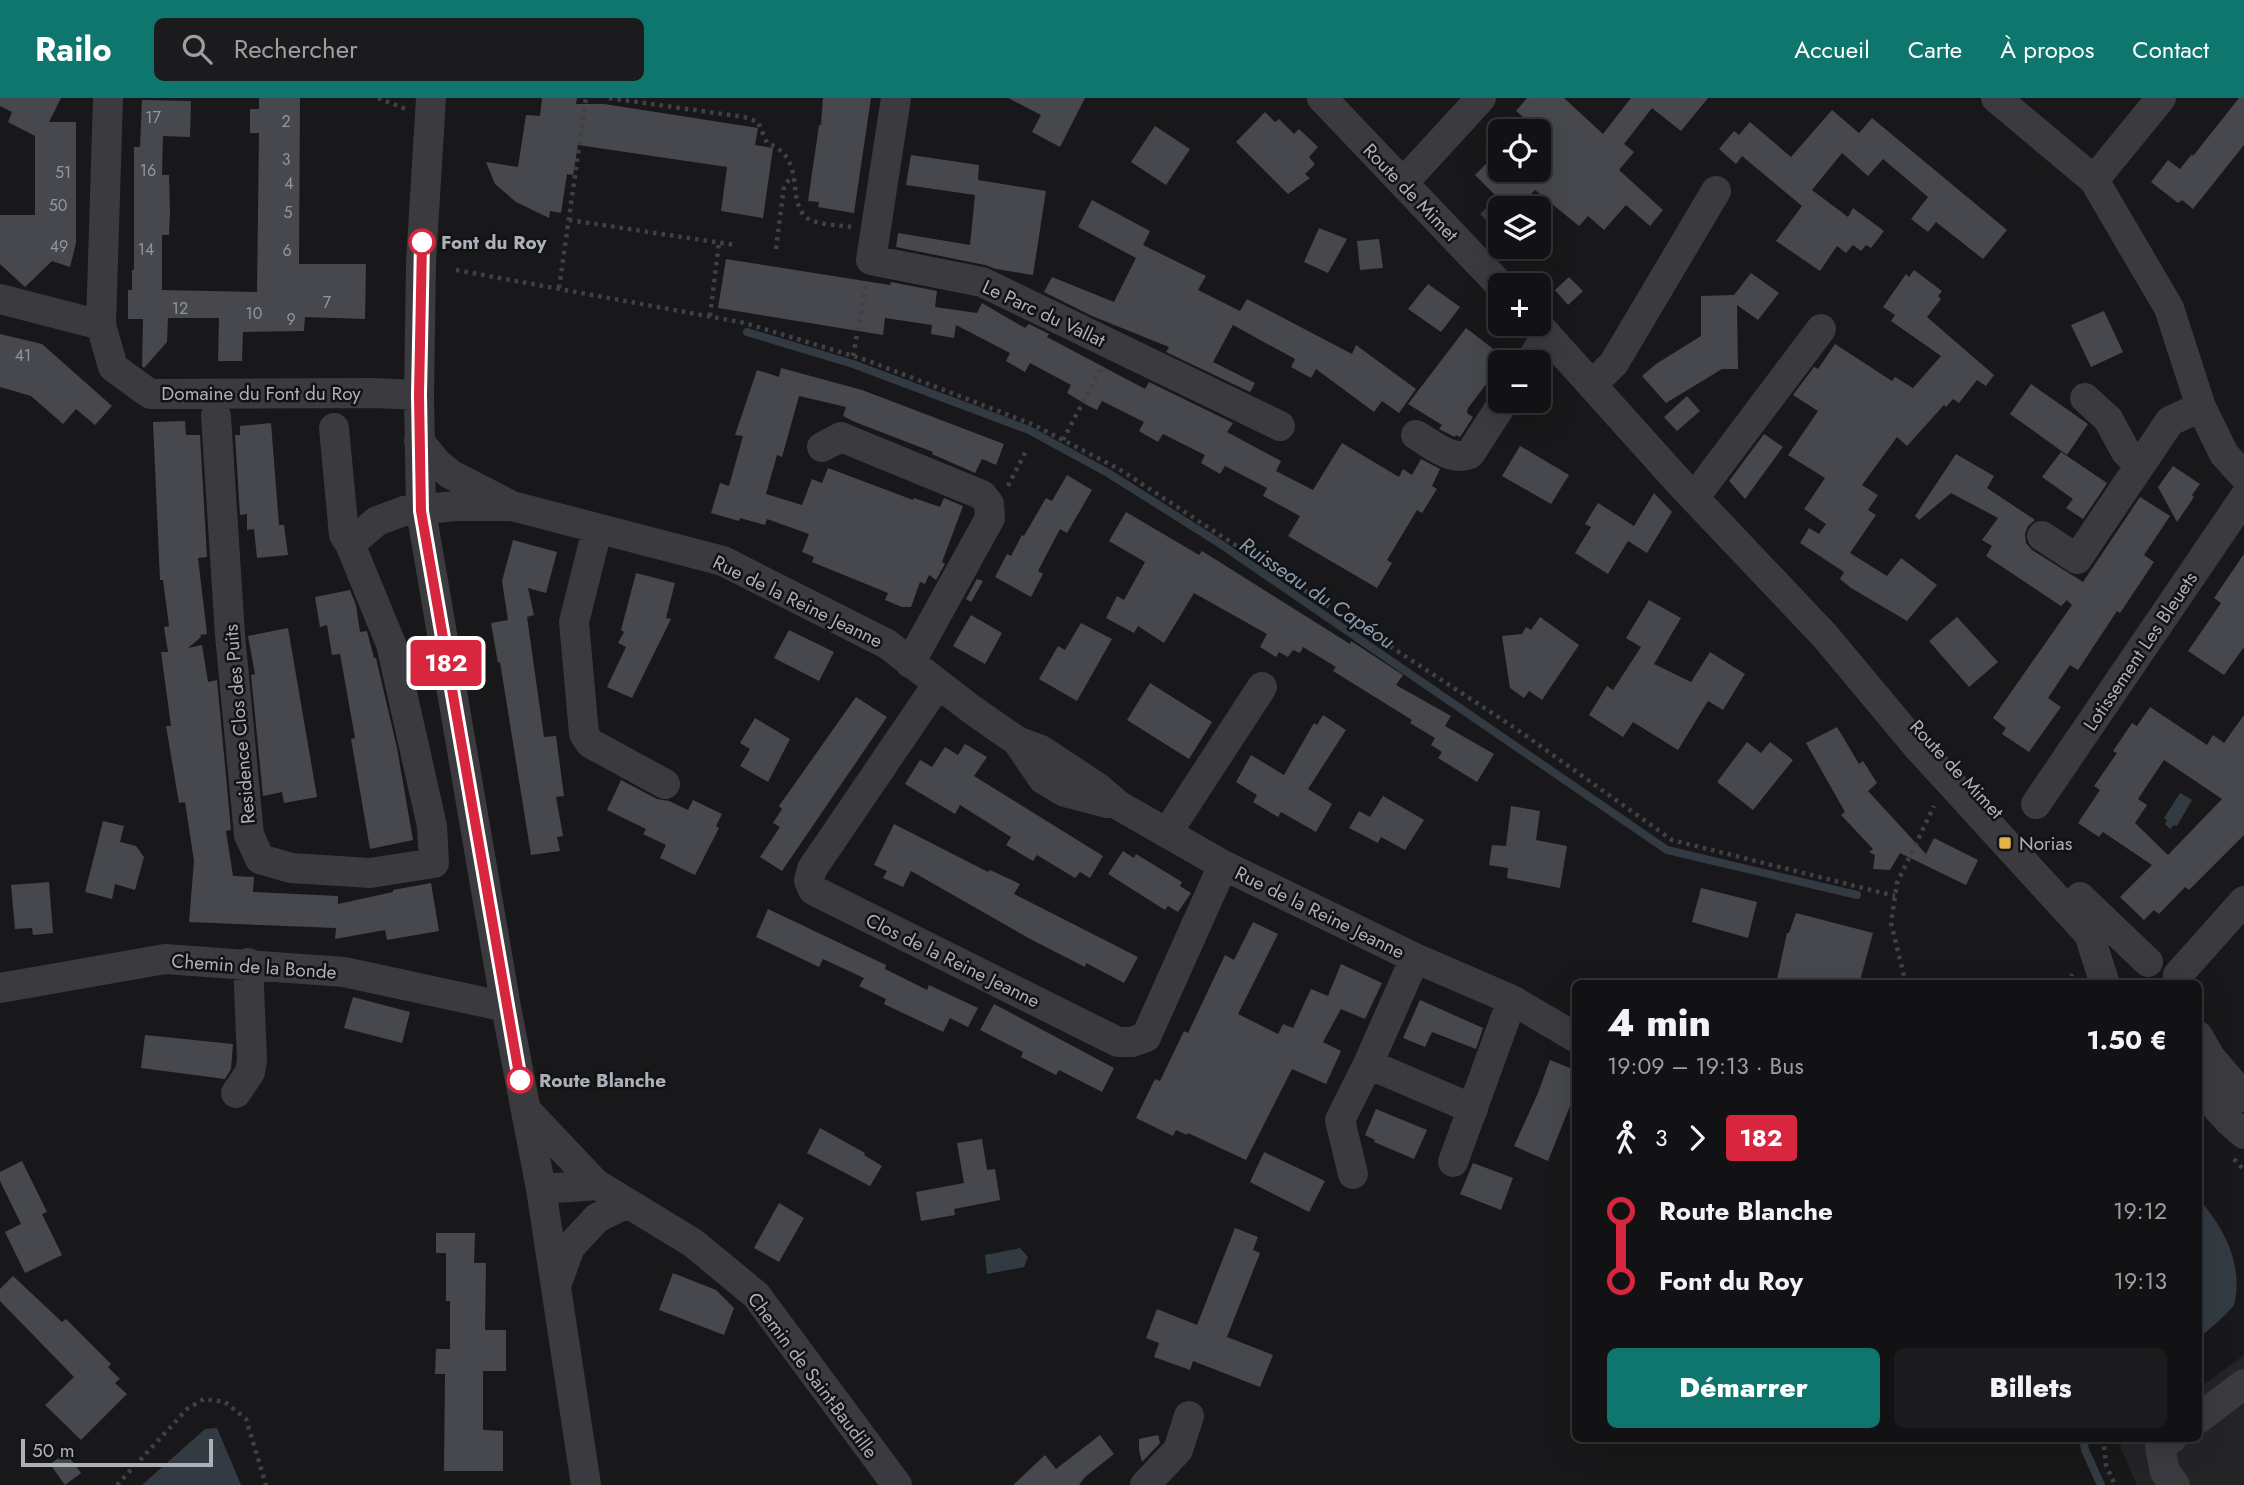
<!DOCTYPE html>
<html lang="fr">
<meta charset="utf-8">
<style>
:root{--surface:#121214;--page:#1b1b1d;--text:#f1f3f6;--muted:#9c9ea0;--line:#313234;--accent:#0f766e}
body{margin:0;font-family:Jost,sans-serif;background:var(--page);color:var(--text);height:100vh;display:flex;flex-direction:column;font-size:26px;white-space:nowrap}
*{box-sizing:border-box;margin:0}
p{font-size:23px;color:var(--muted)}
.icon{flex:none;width:38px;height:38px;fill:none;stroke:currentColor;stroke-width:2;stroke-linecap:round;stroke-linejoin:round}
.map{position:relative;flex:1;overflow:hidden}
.sheet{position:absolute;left:1572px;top:882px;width:630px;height:462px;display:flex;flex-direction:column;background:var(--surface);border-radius:10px;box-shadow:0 7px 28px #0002,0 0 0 2px var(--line)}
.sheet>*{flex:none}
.badge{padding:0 14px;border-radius:5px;font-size:24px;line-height:46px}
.controls{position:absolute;left:1488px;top:21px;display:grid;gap:14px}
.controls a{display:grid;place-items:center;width:63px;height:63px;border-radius:10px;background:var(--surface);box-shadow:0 7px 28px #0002,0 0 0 2px var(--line);font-size:35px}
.scale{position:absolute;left:21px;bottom:18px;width:192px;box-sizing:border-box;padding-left:7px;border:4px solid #acb0b9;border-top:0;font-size:19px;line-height:24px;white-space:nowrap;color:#acb0b9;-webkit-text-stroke:5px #131315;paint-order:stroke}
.map>.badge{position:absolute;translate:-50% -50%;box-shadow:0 0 0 4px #fff}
.legs{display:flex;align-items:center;gap:10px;height:77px;padding:0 35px;font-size:23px}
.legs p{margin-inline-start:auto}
.head{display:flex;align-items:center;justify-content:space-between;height:119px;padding:0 35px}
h1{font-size:38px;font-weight:800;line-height:52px}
.primary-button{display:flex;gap:14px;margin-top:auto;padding:14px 35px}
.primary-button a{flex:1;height:80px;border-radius:10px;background:var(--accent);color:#fff;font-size:28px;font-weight:800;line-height:80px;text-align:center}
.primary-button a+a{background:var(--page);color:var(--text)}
ul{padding:0 35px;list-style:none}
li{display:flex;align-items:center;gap:24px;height:70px;font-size:26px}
li i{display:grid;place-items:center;width:10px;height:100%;margin:0 9px;background:currentColor}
li i::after{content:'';width:18px;height:18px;margin:-9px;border:5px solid;border-radius:50%;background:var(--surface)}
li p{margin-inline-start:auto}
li:first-child i{background:linear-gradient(#0000 50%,currentColor 0)}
li:last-child i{background:linear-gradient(currentColor 50%,#0000 0)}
header{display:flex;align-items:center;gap:42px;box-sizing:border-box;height:98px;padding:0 35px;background:var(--accent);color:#fff}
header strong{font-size:33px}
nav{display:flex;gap:38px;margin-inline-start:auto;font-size:24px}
.search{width:490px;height:63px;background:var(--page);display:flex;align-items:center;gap:18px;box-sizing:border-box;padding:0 24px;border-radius:10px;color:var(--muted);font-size:26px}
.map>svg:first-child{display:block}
</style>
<header>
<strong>Railo</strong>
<div class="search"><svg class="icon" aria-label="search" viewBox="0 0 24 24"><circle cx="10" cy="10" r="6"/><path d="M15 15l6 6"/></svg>Rechercher</div>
<nav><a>Accueil</a><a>Carte</a><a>À propos</a><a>Contact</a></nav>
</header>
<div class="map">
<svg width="2244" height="1387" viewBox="0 0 2244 1387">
<rect width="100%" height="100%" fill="#18181a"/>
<path fill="#242427" d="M2244 1257V1387H2137L2120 1348 2130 1341 2198 1340V1291Z"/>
<path fill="#333b42" d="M1491 106 1500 115V136L1480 116Z
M2180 695 2192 702 2177 728 2174 727 2170 731 2165 726 2167 722 2164 720Z
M2198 1100C2224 1129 2244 1168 2234 1207 2224 1220 2210 1230 2198 1241Z
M1020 1150 1028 1159 1024 1169 987 1176 985 1157Z
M217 1330 241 1387H142L205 1331Z"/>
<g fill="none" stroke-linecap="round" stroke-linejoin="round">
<path stroke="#333b42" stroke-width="8" d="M747 234 853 266 1029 332 1108 375 1216 443 1667 752 1857 797
M2083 1340 2085 1352 2101 1387"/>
</g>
<path fill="#47484d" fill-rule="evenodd" d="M0 0H61L49 24H76V145L70 169 52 163 25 189 0 166V117H35V38L8 24 12 14 0 8Z
M259 0H300L299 166H366L365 221 305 219 304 233 243 234 242 263H218L219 220H168L167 244 144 270 142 268 143 221H128V192H132V172H134V49H140L142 2 191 3 190 39 163 38 162 77H169L170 114 169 137H162V192L257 194 259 35H250V11H259Z
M542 0H577L576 6H604L758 30 755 47 773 50 763 120 721 113 727 69 578 47 573 77 567 76 561 115 550 113 549 120 516 104 495 86 486 64 518 69 526 17 540 18Z
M823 0H871L854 115 818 109 819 104 808 103 819 27H821Z
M1008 0H1085L1060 49 1032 34 1041 17Z
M1527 0H1564L1603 36 1631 0H1708L1681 33 1652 10 1624 46 1634 54 1619 72 1663 112 1650 128 1626 107 1604 132 1588 118 1579 128 1535 92 1518 110 1506 99 1501 103 1475 77 1494 58 1500 64V72H1538V33H1531L1523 26 1527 22 1516 13Z
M2239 0H2244V47L2193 111 2182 102 2178 105 2151 84 2168 62 2180 71 2192 56 2193 58Z
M1832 12 1859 35 1872 20 2007 132 1983 161 1936 124 1928 134 1911 121 1928 99 1883 61 1868 78 1842 55 1812 92 1848 119 1853 110 1884 133 1871 150 1866 147 1861 153 1853 147 1846 155 1837 148 1820 173 1776 143 1802 108 1742 58 1736 66 1719 51 1734 33 1739 37 1750 24 1791 59Z
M1265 14 1275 24 1279 21 1294 36 1299 31 1318 49 1309 59 1315 66 1305 76 1310 80 1288 96 1236 44Z
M1155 28 1190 51 1166 87 1131 64Z
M911 57 979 67 978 82 1046 93 1033 177 996 171 985 167 896 149 898 135 970 147 975 97 906 87Z
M1092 102 1150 133 1143 147 1206 178 1198 192 1240 213 1247 201 1352 256 1356 247 1416 291 1399 315 1382 303 1374 314 1316 271 1311 280 1291 269 1295 261 1233 227 1213 264 1255 285 1250 294 1166 254 1169 249 1092 218 1044 194 1052 179 1114 204 1136 160 1078 129Z
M1319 130 1347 141 1328 175 1304 164Z
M1379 141 1383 170 1360 172 1357 143Z
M726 161 890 187 891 184 937 193 935 209 977 215 982 205 1025 230 1029 226 1049 236 1047 239 1145 291 1149 284 1233 325 1227 334 1281 363 1276 373 1313 392 1342 345 1399 379 1403 371 1412 377 1421 361 1440 371 1432 388 1437 391 1422 415 1417 412 1387 462 1392 465 1377 490 1288 438 1300 418 1263 398 1267 390 1225 368 1220 376 1201 365 1205 357 1163 336 1158 344 1139 333 1144 324 1102 303 1097 312 1087 307 1067 295 1071 287 1030 265 1025 274 1006 263 1010 255 956 227 954 240 931 236 932 227 885 220 883 237 718 210Z
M1914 172 1942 193 1938 198 1941 201 1927 219 1994 277 1986 288 1977 282 1959 305 1953 301 1946 309 1944 307 1907 348 1897 339 1862 387 1878 397 1868 412 1876 417 1850 455 1887 478 1901 460 1937 487 1907 523 1851 490 1840 481 1844 474 1800 445 1809 430 1819 436 1826 426 1804 411 1825 380 1788 357 1818 313 1793 297 1814 269 1818 271 1835 246 1892 283 1895 279 1913 290 1941 258 1891 223 1895 217 1883 209 1906 176 1909 179Z
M1751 175 1779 195 1758 222 1737 207 1738 271H1722L1666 305 1642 278 1656 266 1701 238V198L1734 197Z
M1569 179 1583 193 1568 207 1555 192Z
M1428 186 1460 209 1441 234 1408 211Z
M2104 213 2123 254 2091 269 2071 227Z
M1466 230 1505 260 1500 264V268L1468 310 1467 315 1473 319 1460 339 1456 337 1455 339 1439 331 1442 327 1408 306Z
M0 236 42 246 112 308 95 327 76 311 63 326 31 298 0 289Z
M781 270 862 292 1004 346 996 367 982 361 975 375 932 356 933 354 855 324 843 318 846 309 799 298 782 359 777 357 766 396 802 407 812 381 822 385 828 370 913 402 914 400 940 409 944 400 963 408 942 464 945 466 936 482 929 477 925 486 920 484 911 509H902L885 502 888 495 812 464 814 459 802 454 809 436 767 421 765 427 740 420 739 423 711 415 720 385 729 388 743 338 735 337 757 272 779 279Z
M2031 286 2088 326 2067 357 2010 316Z
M1687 298 1700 313 1677 333 1664 319Z
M185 323 186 337H200L207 459 198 460 207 536 200 537 201 539 188 550 202 547 208 584 217 582 231 732 226 733 233 778 254 779 253 794 338 798V806L393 794V792L431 785 439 833 387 842 385 832 335 841 336 830 189 824 194 763 185 704 179 705 166 628H171L161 554H168L164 529 169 528 163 482H160L153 324Z
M271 325 279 427H284L288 457 257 460 254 431 247 432V416L240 417 235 337H240V328Z
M1764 336 1783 349 1745 401 1729 383Z
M1520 348 1569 377 1551 406 1502 378Z
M2061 354 2107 385 2110 381 2083 421 2066 410 2073 401 2042 379Z
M1956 356 1994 378 1987 390 2035 422 2028 428 2025 436 2026 445 2032 452 2083 484 2140 399 2170 418 2144 457 2154 464 2120 515 2117 513 2078 572 2070 567 2048 600 2061 609 2029 654 2002 636 2006 630 1993 620 2072 507 2067 502 2061 508 1986 458 1992 448 1982 442 1998 420 1951 395 1919 422 1915 418Z
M2173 368 2200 386 2192 397 2194 399 2177 424 2158 389Z
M1067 377 1092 392 1067 435 1060 431 1038 473 1043 476 1031 499 995 479 1007 456 1011 458 1022 437 1024 438 1046 400 1052 403Z
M1654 395 1672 414 1647 455 1628 443 1608 476 1575 455 1591 429 1585 426 1598 405 1634 428Z
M1126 414 1199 457 1202 453 1350 546 1351 543 1403 577 1396 587 1451 618 1445 628 1494 656 1477 684 1438 660 1442 654 1431 647 1435 640 1410 625 1412 622 1333 573 1336 569 1303 549 1300 555 1293 552 1288 559 1279 554 1276 559 1260 549 1267 536 1194 495 1164 545 1138 528 1134 535 1106 520 1117 498 1124 502 1145 464 1109 443Z
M513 442 557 454 546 495 528 490 534 517 527 519 544 639 556 638 564 698 556 699 563 738 557 739 560 753 531 757 500 564 498 565 491 525 508 522 502 483Z
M2244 456V549L2224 577 2188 553 2221 505 2214 500Z
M636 475 675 485 666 520 671 521 632 600 607 589 626 549 618 545 624 534 621 532Z
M977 481 983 483 971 504 966 501Z
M350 492 356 507 360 534 367 533 374 560H376L397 650 413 742 370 751 351 641 355 640 340 556 332 557 327 527 320 529 315 499Z
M1649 502 1681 520 1654 566 1691 584 1710 554 1745 576 1723 612 1708 603 1678 652 1633 624 1623 639 1589 617 1607 588 1613 592 1641 549 1626 540Z
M971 517 1002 535 985 566 953 548Z
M1540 519 1579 547 1542 602 1529 593 1524 600 1510 590 1502 538 1522 536 1526 529 1531 532Z
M1957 519 1998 564 1969 589 1929 543Z
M1081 525 1112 541 1077 603 1039 581 1058 548 1065 552Z
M288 530 317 699 284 705 282 694 263 698 251 577 255 576 248 538Z
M789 532 834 554 819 583 774 560Z
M1150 585 1212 624 1189 661 1127 622Z
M856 599 887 619 782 773 760 759 780 729 773 725 782 711 779 708Z
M2150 609 2207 647 2213 637 2224 645 2244 617V737L2189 792 2185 789 2159 816 2154 812 2144 822 2120 799 2152 767 2103 734 2099 739 2078 725 2100 692 2094 688 2117 655 2113 653 2132 625 2137 628ZM2164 662 2222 701 2168 757 2135 725 2147 707 2138 701Z
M1323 617 1346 632 1308 691 1332 706 1316 734 1281 714 1278 719 1253 704 1257 697 1236 684 1251 657 1284 677 1314 625 1317 627Z
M755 620 790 641 768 684 740 668 750 651 740 645Z
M1837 629 1859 666 1863 663 1877 685 1868 693 1926 756 1934 740 1978 762 1966 787 1900 755 1890 772 1873 771 1875 757 1869 754 1873 751 1841 717 1845 714 1806 645Z
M1747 644 1761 655 1770 644 1793 662 1753 712 1717 684Z
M965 646 987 659 974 678 1103 758 1090 780 1080 774 1075 780 1037 757 1033 763 1006 747 1011 739 960 707 955 716 905 686 920 662 932 669 945 649 958 657Z
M621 682 657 701 669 703 688 712 693 702 722 716 716 728 719 730 695 777 660 760 666 747 643 736 646 731 607 712Z
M1383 698 1424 722 1405 752 1381 739 1378 745 1349 730 1359 713 1370 719Z
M1511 708 1540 713 1536 742 1567 748 1560 790 1507 780 1508 770 1489 767 1492 747 1506 748Z
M103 723 124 728 120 744 136 748 144 759 135 792 115 786 112 801 85 794Z
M894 726 988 774 990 772 1020 786 1014 796 1138 859 1124 885 1086 865 1085 869 1032 842 911 773 903 789 883 780 887 773 874 767Z
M1123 753 1134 760 1136 756 1182 784 1180 788 1191 795 1178 814 1168 808 1165 812 1108 776Z
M49 784 53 835 33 837 32 830 15 831 11 787Z
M1701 790 1757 804 1748 840 1692 824Z
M768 811 886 867 885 871 927 892 929 887 978 910 968 929 950 920 943 934 884 906 886 901 859 888 864 880 823 861 819 869 756 839Z
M1796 815 1873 835 1859 886H1776L1787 835H1789Z
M1253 824 1278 836 1238 916 1278 936 1283 926 1293 930 1311 891 1328 898 1341 866 1382 885 1365 921 1341 911 1323 944 1341 953 1326 986 1292 971 1246 1062 1188 1035 1187 1037 1176 1032 1173 1038 1136 1020 1155 981 1160 983 1184 933 1188 935 1225 857 1234 862Z
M353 899 410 914 402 945 344 930Z
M1420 902 1483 930 1476 951 1432 934 1425 949 1403 940Z
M994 906 1114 970 1102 994 1059 972 1056 977 1021 959 1023 954 980 932Z
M145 937 233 946 231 971 225 981 141 970Z
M1550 962 1575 972V1010L1570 1008 1548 1063 1514 1048 1538 995Z
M1376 1011 1427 1032 1414 1061 1374 1044 1375 1042 1365 1037Z
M820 1030 865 1055 864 1057 882 1068 870 1088 807 1055Z
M982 1041 987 1072 995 1071 1000 1102 954 1111 955 1117 921 1123 916 1094 964 1085 957 1045Z
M1264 1054 1325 1083 1309 1114 1250 1084Z
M22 1063 47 1114 42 1116 62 1157 25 1175 5 1134 21 1126 0 1083V1074Z
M1473 1065 1513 1080 1501 1112 1460 1096Z
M779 1105 804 1120 779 1164 754 1150Z
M1235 1130 1258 1139 1253 1152 1260 1155 1227 1239 1273 1257 1260 1289 1193 1263 1190 1272 1154 1259 1159 1245 1146 1240 1157 1211 1197 1227Z
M436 1135H475L474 1165H486L485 1232H506V1273H483V1332L503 1333V1373H444L445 1276H435L436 1251H450V1203H446V1155H436Z
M673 1175 716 1192 734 1210 724 1237 659 1212Z
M13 1178 62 1224 66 1221 111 1266 108 1269 120 1281 115 1285 127 1296 81 1342 45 1307 74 1279 0 1203V1191Z
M1100 1337 1114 1356 1085 1379 1079 1387H1013L1045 1357 1056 1371Z
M1158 1337 1160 1345 1142 1364 1139 1352V1341Z
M66 1355 81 1375 65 1387 50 1366Z"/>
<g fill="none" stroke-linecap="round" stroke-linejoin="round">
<path stroke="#404146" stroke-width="4.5" stroke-dasharray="3.5 5" stroke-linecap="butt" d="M378 0 406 11
M609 0 744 19 758 24 767 45C808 60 785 103 807 120 817 127 839 127 851 129
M569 122 735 147
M776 151 784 88 792 78
M456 172 745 225 866 262 1032 326 1119 371 1515 630 1672 742 1895 798
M559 190 586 0
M710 218 719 144
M853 258 866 187
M1063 342 1101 270
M1008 388 1027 351
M1906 886 1891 825 1897 785 1934 708
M2069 886 2072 876
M2234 1061 2244 1072
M2103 1340 2106 1367 2115 1387
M117 1387 187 1311 204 1301 225 1304 246 1321 266 1387"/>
<path stroke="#3a3a3f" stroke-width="30" d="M108 0 101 227 113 269 150 296 373 295 419 297
M431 0 421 164 419 297 421 413 506 909 541 1091 586 1387
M896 0 871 162 982 184 1280 328
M1322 0 1500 187
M1996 0 2094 82 2169 210 2201 309 2224 356 2244 378
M2094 82 2161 0
M1403 85 1481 0
M0 201 101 227
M1537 226 1679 384 1825 538 1916 647 2089 836 2105 886
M1530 264 1547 237
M1592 287 1614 265 1716 93
M2085 300 2108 321 2126 354 2140 367
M216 318 230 537 249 737 260 761 291 770 370 775 434 765 432 728 391 546 350 446
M334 330 344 437 350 446 377 423 404 413 456 408H507
M1416 337C1432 346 1451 364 1470 356L1504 303
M419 343 437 365 450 376 512 408 723 463 887 546 971 611 1017 643 1041 652 1097 689 1118 707 1223 767 1415 860 1512 902 1575 939
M822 349 841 339 982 397 989 406 990 420 910 565
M1694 400 1821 231
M597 432 574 524 584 636 590 645 665 686
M2042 438 2077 461 2170 323 2201 309
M937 587 812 771 809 783 813 792 1118 944H1132L1146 939 1223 767
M1017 643 1043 681 1065 694 1107 705
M2036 706 2244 400
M1167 735 1262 589
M2080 799 2148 864
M1415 860 1368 966 1473 1011
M2178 877 2244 803
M0 890 165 861 344 874 506 909
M2198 938 2210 959 2244 999
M2198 989 2229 1023 2244 1036
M236 995 250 974 252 962 248 865
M526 1012 597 1087
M1453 1064 1512 902
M1353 1076 1340 1022 1368 966
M541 1091 598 1087 693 1145 756 1197 897 1387
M557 1185 570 1149 597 1120 627 1105
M2198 1321 2244 1286
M2172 1340 2160 1349 2165 1374 2175 1387
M1145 1387 1178 1352 1189 1318"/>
</g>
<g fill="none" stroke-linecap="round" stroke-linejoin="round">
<g stroke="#fff" stroke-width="16">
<path id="line-1" d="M422 144 419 297 421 413 520 982"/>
</g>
<use href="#line-1" stroke="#d7263d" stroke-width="10"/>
</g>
<g fill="#fff" stroke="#d7263d" stroke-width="3.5">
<circle cx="422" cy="144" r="12"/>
<circle cx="520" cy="982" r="12"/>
</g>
<rect fill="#e1b14a" stroke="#131315" stroke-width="2.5" x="1998" y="738" width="14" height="14" rx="3.5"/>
<g text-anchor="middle" stroke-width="5" stroke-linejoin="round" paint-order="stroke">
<g font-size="16" fill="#93969e">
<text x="153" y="25">17</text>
<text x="286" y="29">2</text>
<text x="286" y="67">3</text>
<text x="148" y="78">16</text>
<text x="63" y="80">51</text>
<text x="289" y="91">4</text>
<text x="58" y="113">50</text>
<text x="288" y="120">5</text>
<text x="59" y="154">49</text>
<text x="146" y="157">14</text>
<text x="287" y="158">6</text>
<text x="327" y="210">7</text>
<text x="180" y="216">12</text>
<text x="254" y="221">10</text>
<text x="291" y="227">9</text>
<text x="23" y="263">41</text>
</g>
<g font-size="19" fill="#acb0b9" stroke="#131315">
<text transform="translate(1411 94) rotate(46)" y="7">Route de Mimet</text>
<text transform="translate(1044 215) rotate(25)" y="7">Le Parc du Vallat</text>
<text x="261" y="302">Domaine du Font du Roy</text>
<text transform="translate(798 503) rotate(26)" y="7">Rue de la Reine Jeanne</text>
<text transform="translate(2140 553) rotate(-56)" y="7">Lotissement Les Bleuets</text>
<text transform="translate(239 626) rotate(-95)" y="7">Residence Clos des Puits</text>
<text transform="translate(1957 671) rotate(47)" y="7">Route de Mimet</text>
<text transform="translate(1320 814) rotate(26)" y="7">Rue de la Reine Jeanne</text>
<text transform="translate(953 862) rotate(26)" y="7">Clos de la Reine Jeanne</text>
<text transform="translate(254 868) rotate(4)" y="7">Chemin de la Bonde</text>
<text transform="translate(813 1277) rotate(53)" y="7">Chemin de Saint-Baudille</text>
</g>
<g font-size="19" font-weight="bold" fill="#acb0b9" stroke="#131315" text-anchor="start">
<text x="441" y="151">Font du Roy</text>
<text x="539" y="989">Route Blanche</text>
</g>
<g font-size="19" fill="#acb0b9" stroke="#131315" text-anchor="start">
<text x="2019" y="752">Norias</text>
</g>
<g font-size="21" font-style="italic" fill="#879cb0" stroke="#131315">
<text transform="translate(1317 495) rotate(34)" y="7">Ruisseau du Capéou</text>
</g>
</g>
</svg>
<div class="controls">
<a><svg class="icon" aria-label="locate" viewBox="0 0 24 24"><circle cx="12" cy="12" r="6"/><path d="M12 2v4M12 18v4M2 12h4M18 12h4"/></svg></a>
<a><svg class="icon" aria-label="layers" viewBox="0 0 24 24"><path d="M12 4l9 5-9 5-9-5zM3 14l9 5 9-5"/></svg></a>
<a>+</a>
<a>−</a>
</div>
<div class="scale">50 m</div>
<b class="badge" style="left:446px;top:565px;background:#d7263d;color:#fff">182</b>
<section class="sheet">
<div class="head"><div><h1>4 min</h1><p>19:09 – 19:13 · Bus</p></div><b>1.50 €</b></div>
<div class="legs"><svg class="icon" aria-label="walk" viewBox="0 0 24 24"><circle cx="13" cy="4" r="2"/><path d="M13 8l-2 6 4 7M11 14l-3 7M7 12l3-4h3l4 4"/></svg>3<svg class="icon" aria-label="forward" viewBox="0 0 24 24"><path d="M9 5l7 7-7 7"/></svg><b class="badge" style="background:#d7263d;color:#fff">182</b></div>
<ul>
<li><i style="color:#d7263d"></i><b>Route Blanche</b><p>19:12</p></li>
<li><i style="color:#d7263d"></i><b>Font du Roy</b><p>19:13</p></li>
</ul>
<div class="primary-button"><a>Démarrer</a><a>Billets</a></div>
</section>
</div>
